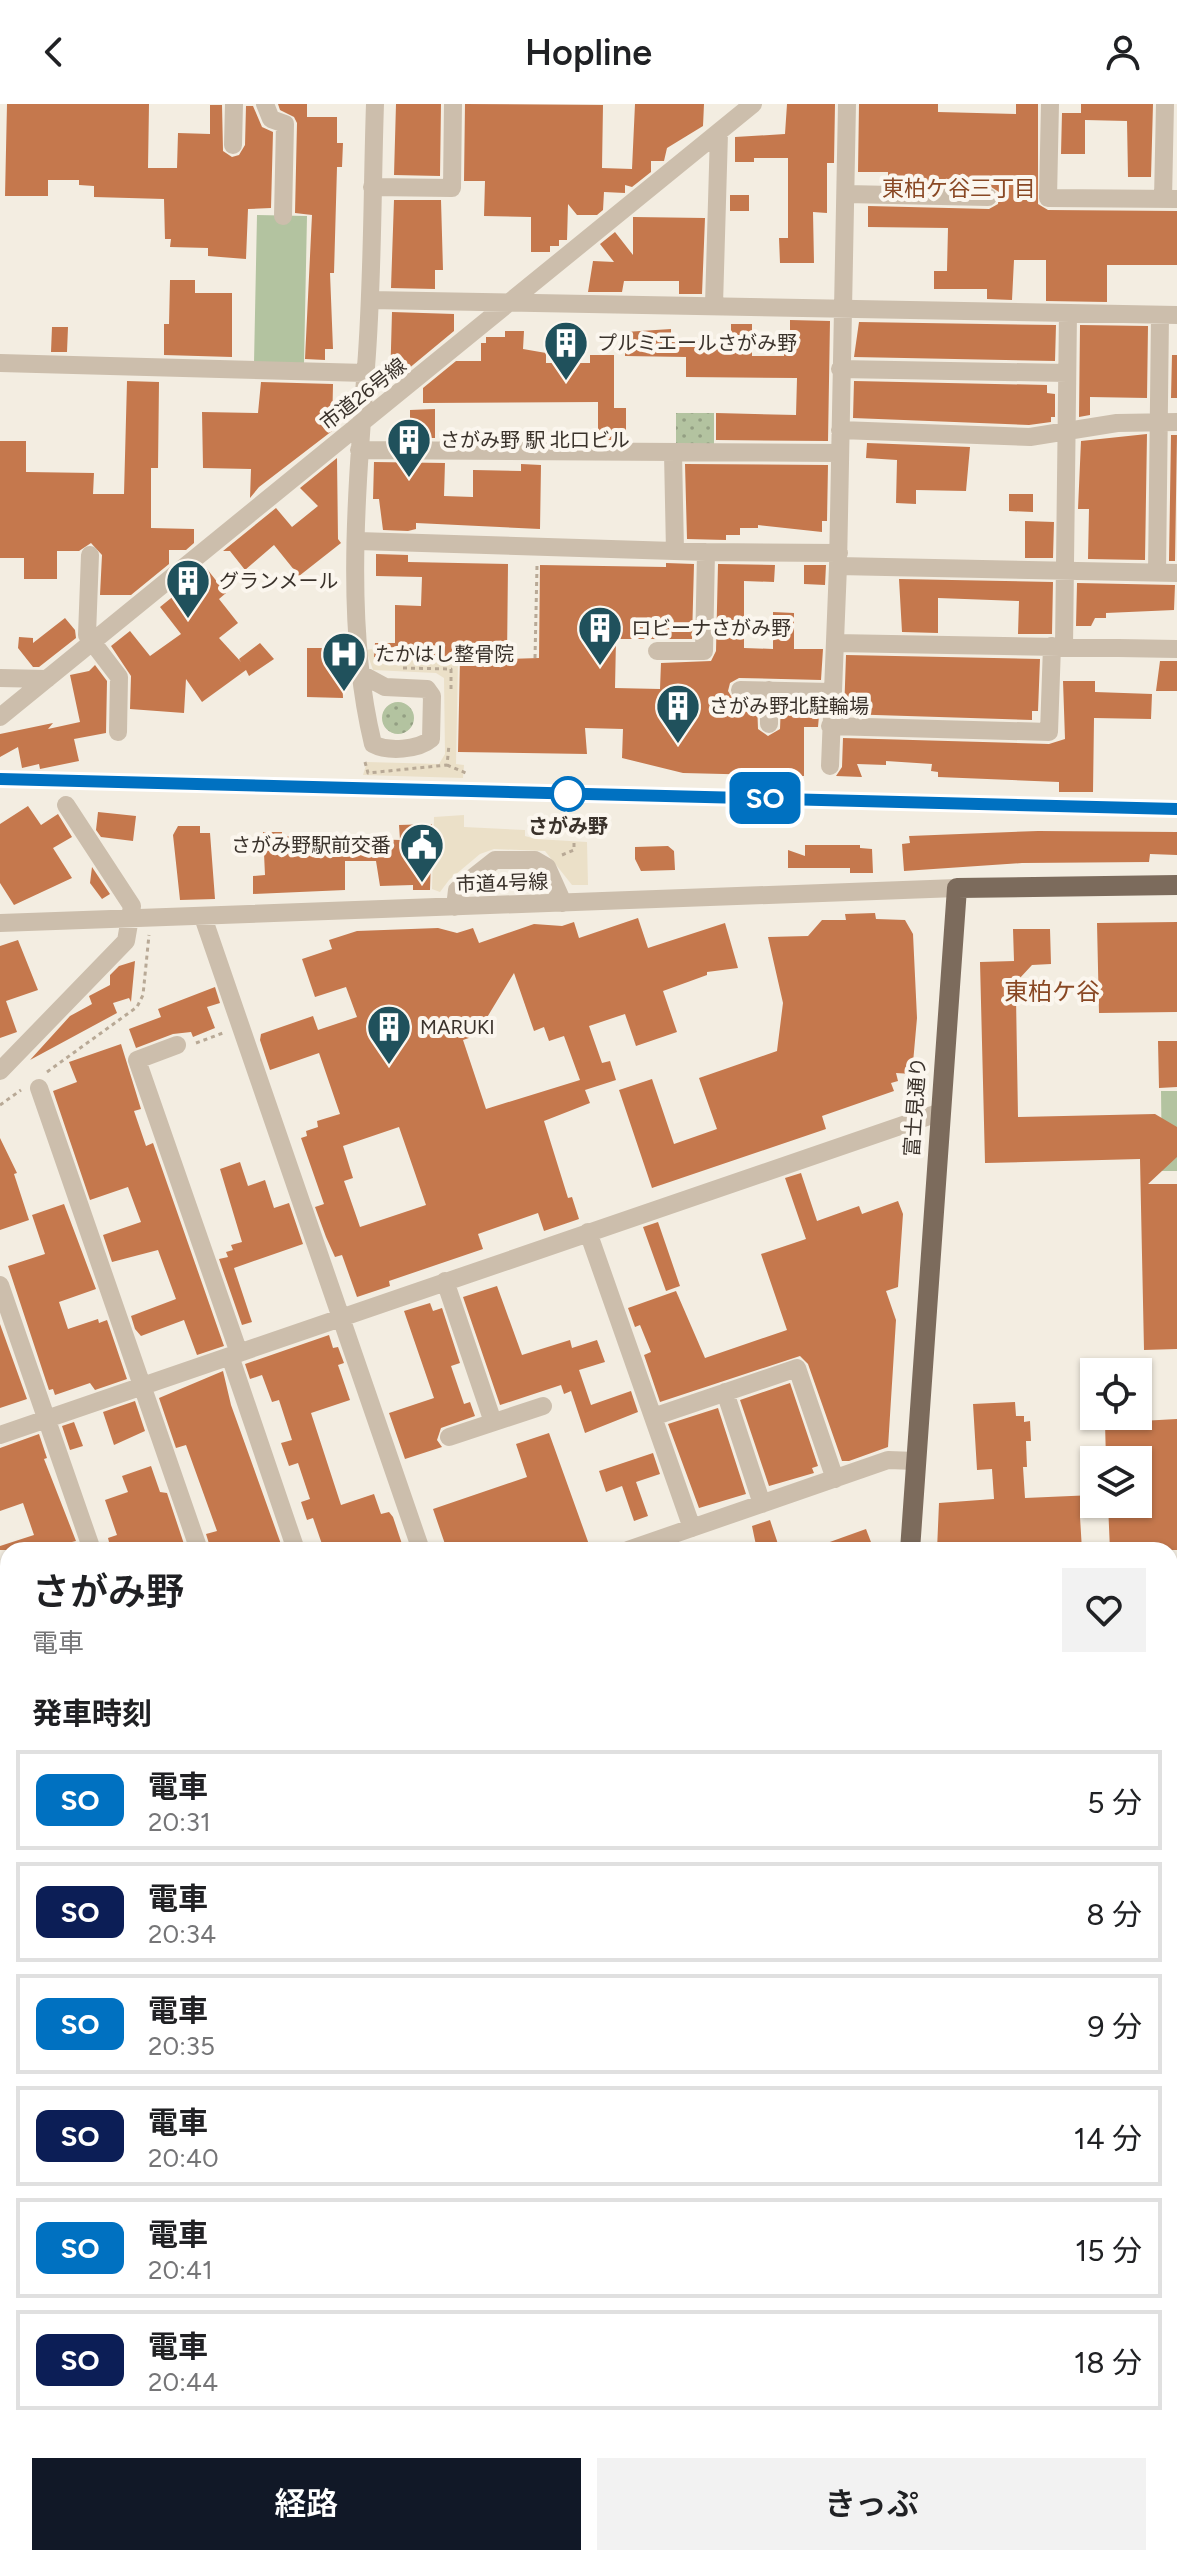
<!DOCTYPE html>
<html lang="ja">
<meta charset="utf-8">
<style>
:root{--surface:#fff;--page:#f2f2f2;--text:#202124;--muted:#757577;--line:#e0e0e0;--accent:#111827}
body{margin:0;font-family:Figtree,"Noto Sans JP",sans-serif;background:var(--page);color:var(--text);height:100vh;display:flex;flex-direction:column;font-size:30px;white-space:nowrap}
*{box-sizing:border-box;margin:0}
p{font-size:26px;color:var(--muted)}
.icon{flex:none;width:44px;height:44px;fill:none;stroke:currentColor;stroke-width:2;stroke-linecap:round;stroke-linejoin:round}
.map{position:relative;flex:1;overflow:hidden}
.details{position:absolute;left:0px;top:1438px;width:1178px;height:1024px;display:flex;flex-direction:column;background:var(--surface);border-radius:24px 24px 0 0;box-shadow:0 2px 6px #0004}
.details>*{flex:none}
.badge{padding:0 16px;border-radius:12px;font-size:28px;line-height:52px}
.tools{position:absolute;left:1080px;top:1254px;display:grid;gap:16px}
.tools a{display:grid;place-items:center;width:72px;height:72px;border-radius:0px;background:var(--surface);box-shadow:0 2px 6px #0004;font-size:40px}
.map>.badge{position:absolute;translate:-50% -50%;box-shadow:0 0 0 4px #fff}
h2{padding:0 32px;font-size:30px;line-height:72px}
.round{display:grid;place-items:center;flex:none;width:84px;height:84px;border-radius:0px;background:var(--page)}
.summary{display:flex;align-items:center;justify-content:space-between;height:136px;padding:0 32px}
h1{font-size:38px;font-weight:600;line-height:60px}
.primary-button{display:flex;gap:16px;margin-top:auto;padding:16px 32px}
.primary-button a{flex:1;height:92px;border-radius:0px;background:var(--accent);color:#fff;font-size:32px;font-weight:600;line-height:92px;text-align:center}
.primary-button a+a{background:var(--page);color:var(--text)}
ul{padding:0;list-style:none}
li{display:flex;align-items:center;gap:24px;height:100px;margin:0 16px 12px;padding:0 16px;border:4px solid var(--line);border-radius:0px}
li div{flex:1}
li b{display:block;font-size:30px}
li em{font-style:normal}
li .badge{min-width:88px;font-weight:700;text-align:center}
header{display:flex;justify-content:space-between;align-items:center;height:104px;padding:0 32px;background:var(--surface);font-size:36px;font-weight:600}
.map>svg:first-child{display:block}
</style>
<header><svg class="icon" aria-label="back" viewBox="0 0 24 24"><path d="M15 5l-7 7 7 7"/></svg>Hopline<svg class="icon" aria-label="person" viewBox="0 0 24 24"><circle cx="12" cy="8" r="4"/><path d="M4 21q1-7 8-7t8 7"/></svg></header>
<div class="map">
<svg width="1177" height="2462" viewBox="0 0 1177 2462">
<defs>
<pattern id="grass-dots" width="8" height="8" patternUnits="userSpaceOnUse" patternTransform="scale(2)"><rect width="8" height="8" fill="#b3c3a0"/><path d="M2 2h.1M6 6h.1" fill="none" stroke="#939f83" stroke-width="1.8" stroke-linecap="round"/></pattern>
<pattern id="cemetery-stones" width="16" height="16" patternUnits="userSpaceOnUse" patternTransform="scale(2)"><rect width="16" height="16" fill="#b3c3a0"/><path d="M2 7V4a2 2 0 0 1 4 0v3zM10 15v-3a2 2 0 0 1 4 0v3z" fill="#939f83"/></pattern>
</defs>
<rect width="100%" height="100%" fill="#f3ede1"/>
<path fill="url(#grass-dots)" d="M676 309H714V343H676Z
M382 614a16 16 0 1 1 32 0a16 16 0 1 1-32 0Z
M1177 2347V2415L1170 2409V2361Z"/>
<path fill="url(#cemetery-stones)" d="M1170 2284H1177V2335L1170 2348Z"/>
<path fill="#b3c3a0" d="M257 111 307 112 304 260 254 259Z
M1161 987H1177V1067H1162Z"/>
<path fill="#ebe0c8" d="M372 545 378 556 458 557 456 660 464 661 463 674 363 671 367 658 439 660 445 650 444 574 436 569 373 566 366 546Z
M464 711V723L525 726V732L536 735 587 738 588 781H572L545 747 494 745 480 750 449 776 440 788 432 785 434 713Z"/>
<path fill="#c5784d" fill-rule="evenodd" d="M7 0H149L148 64H177L178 29 210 30V1H222L223 47 232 53 239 51 245 41 246 2H253L262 23 273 28 271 104 248 105 246 155 208 152V144L170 143 171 135H165L164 95 94 93V82L79 81V76H48V92H5Z
M278 0H307V13H337V39H343L342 63H337L334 169H330L333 245H325V256L305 255 312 111 295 109 297 19 294 13 280 6Z
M396 0H441L440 72 394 71Z
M465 0 603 1 602 64 632 65 635 0H704L703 22 667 44 664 57H651V68L632 83 625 81V89L604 88 603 106 597 111H577L568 100 567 136H559V142H550V148H531V113L484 112 485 77H464Z
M787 0H835L834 59H827V109L813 108 814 159H780L779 134H788V54H754V58H735V33L785 30Z
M859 0H938V8L1016 10V0H1038V100L1048 106 1177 107V161H1107V198L1046 197V156H1014L1012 196 987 195V185H934V167H947L948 124 868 123V102L989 105 998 100 999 88 988 81 888 79V68H858Z
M1081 0H1153L1151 73H1128L1127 17 1085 16V50H1061L1062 9H1081Z
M730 91H749V107H730Z
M394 96H441L443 166H435V185L391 184Z
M633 113 705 114 702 190H679V177H624L622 188H588L593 157 614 158 600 140 615 128 633 151Z
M170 176H195V189H232V253L164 251V220H169Z
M392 208 454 210V227L390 280Z
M790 216 830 217 828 337 716 336V309L796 311 797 274 686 273V253L625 252V228L671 225V233L731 238V220H752V252H784V239H790Z
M859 218 1056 221 1055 257 854 253Z
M1080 221 1148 222 1147 294 1090 293V311L1079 313Z
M52 223H68L67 248H51Z
M505 227H524L523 245 546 249V259H590V251H614V304H626V336H598V298L423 299V284L456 257H481V239H486V233H505Z
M1172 251H1177V294H1171Z
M127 277 159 278 158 364H151V424L194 425V439L186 446H169V460L131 491H100L102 451 91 439 79 447H57V475H24V454H0V337H26V368L94 369 93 390H124Z
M854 277 1047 281V289L1055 290V313H1051V318L1029 321 853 314Z
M261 278 333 280 332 327 259 383 250 394 251 365 203 364 202 308 258 309Z
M435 305V334H410V306Z
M1147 330 1145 456 1088 455 1089 405H1078L1081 337Z
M1171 331H1177L1175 457H1169Z
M867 339 970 343 966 387 916 386V400L896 399 897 356 866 354Z
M337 354 338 435 341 439 299 472 274 441 245 466 230 447H223L276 404 292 423 318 402 300 384Z
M374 358 445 359 444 392 473 393V366L521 367V360L541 361 540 425 416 419V425L408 427 383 426 379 395H373Z
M685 360 828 361 827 417H822V428L758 421V424H740V431H726V436L687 435Z
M1009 390H1033V408L1009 407Z
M1025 417 1054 418 1053 454H1025Z
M376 450 408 451V458L508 460 507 555 539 554 540 461 666 463V459L694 460 692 535H616L615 584 660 585 661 559 711 557 716 547 718 460 775 461 774 478 744 477V544L773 545V508L794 509V545H823L821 576 739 574 730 579 728 587 734 597 757 598 758 625 768 632 780 625 781 599 820 600 818 623H804V672L683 669 622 654 623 625 585 624 587 650 458 648 460 554 374 553 375 539H395V501L421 502 422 473 376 472Z
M804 461H826L825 481 804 480Z
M207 465 226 489 219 495 238 519 219 534 241 558 239 555 260 539 274 555 249 572 246 566 202 598 186 575 184 609 130 605 131 572 111 542 130 527 150 552 181 530 160 503Z
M899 475 1053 478 1052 530H1018L1019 497 938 494V529L902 528Z
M1077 479 1175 481 1174 506 1106 509V514H1095L1091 522H1076Z
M65 514 75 526 76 534 39 563H33L18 544 19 533 33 534V539Z
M307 544H341L343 594 307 593Z
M846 551 1040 555 1038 607H1032V616L844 610Z
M1160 557H1177V587H1156Z
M95 561 107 577 106 629 74 635 79 657 40 665 39 660 22 664 18 643 0 653V630L53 619 48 625 80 618 70 571 89 567Z
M1063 577H1095V588L1152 590 1151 615 1094 614 1093 688H1059V678L938 673V668L931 667 932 660 886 657V661L857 660 862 673 836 672 842 663 843 634 1049 640 1065 635Z
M28 702 41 721 58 710 72 733 53 744 72 774 14 801 0 779V720Z
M98 708 136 712 133 737 101 733 96 726Z
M432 720 430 786H413V781L380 782 376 757H345V786L253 790V772L265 771 263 728H282V732L400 736 399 721Z
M178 722H200V729H210L215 795 180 796 173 731Z
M1038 727 1177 728V751L1150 750 1149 758 1022 759 904 767 902 740 910 739 909 732Z
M805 741H860V744L872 745 873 769H850V764H788V746L805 752Z
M668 742 674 747 675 766 641 767 635 755V743Z
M92 763 110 790 102 795 90 779Z
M875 809 876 815 905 816 913 830 917 914 912 970 896 969 898 977 891 979 894 987 822 1012 826 1025 652 1084 619 986 652 975 674 1040 717 1025 699 974 777 947 783 899 768 833 808 832 822 816H846L845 810Z
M638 814 648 844 725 819 738 864 707 868V871L663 887 677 928 636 942 625 910 589 922 602 959 610 957 616 976 585 986 590 999 544 1017 568 1094 572 1093 579 1115 544 1127 538 1109 478 1130 483 1145 389 1177 390 1182 357 1193 342 1151 335 1153 326 1133 315 1103 324 1100 301 1034 307 1032 306 1027 318 1023 317 1017 340 1010 319 949 270 966 260 936 261 930 313 912 318 926 357 913 346 883 315 893 302 855 332 845 329 836 357 827 438 824 457 829 473 824 479 839 534 820 562 822 574 818 579 834ZM514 869 534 927 544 923 549 937 564 932 580 976 486 1005 463 936 486 928 483 920ZM399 1023 426 1101 360 1123 344 1077 353 1074 343 1042Z
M1177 818V908L1099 909 1097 819Z
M1013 825H1050L1051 860 1032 861 1019 875 1020 893H1016L1018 1013 1155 1010 1177 1023V1053L1148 1080H1177V1245L1144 1246 1140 1055 985 1059 980 858 1014 857Z
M18 836 38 886 6 897 17 928 0 934V842Z
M135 857 131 898 129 894 113 899 117 909 30 956 70 912 92 900 89 892 110 881V871L119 862Z
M215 883 220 899 207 903 215 924 193 933 191 928 173 930 136 944 129 925 161 913 158 905Z
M1158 937H1177V983L1159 984Z
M121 940 141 1005 134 1007 146 1042 153 1039 224 1242 197 1251 184 1216 141 1232 135 1225 131 1212 176 1195 158 1146 112 1158 103 1131 141 1118 128 1083 90 1096 53 987 77 978 69 958Z
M0 1034 17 1069 14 1070 29 1116 0 1126Z
M240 1058 248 1082 265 1076 274 1104 289 1099 303 1140 234 1164 252 1218 242 1221 219 1155 228 1153 226 1148 233 1146 231 1141 242 1138 220 1065Z
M801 1069 817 1117 859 1102 862 1110 898 1097 903 1110 898 1183 886 1187 896 1216 888 1343 849 1357H842L808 1260 800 1252 660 1298 644 1251 651 1248 640 1221 635 1223 628 1204 676 1187 705 1254 787 1226 761 1150 806 1135 785 1074Z
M64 1100 96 1185 59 1198 68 1225 98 1215 99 1219 107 1216 127 1275 95 1286 90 1279 55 1291 53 1285 49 1286 8 1162 45 1150 32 1111Z
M658 1118 680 1182 666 1187 643 1123Z
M497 1182 522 1251 570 1236 572 1244 597 1236 605 1258 579 1266 591 1301 631 1287 638 1308 585 1329 571 1287 564 1290 561 1281 500 1301 463 1193Z
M430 1199 433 1207 442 1204 460 1259 451 1262 464 1300 470 1298 475 1312 441 1324 437 1336 442 1343 405 1355 389 1309 434 1294 404 1207Z
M0 1220 27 1295 0 1304Z
M329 1231 333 1244 338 1243 344 1259 338 1261 350 1296 311 1309 341 1401 374 1390 381 1410 389 1408 393 1413 404 1446H324L313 1414 307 1416 301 1398 310 1395 298 1359 289 1362 281 1339 292 1336 279 1296 272 1298 262 1271 250 1275 245 1260Z
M223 1267 231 1301 282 1443 275 1446H211L206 1430 217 1427 186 1341 176 1344 159 1294Z
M790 1279 818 1362 812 1364 814 1369 769 1382 740 1296Z
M135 1297 145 1327 114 1341 103 1308Z
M1015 1298 1016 1312H1024V1318L1030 1317 1031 1337H1026L1027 1363H1023L1025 1394 1094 1391V1413H1080L1082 1446H937L939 1399 994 1395 992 1365 977 1366 973 1300Z
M718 1304 746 1390 699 1404 668 1320Z
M1177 1315V1446H1110L1108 1400H1138V1356H1106L1105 1319Z
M74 1318 83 1342 70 1346 62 1322Z
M549 1329 591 1446H447L433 1405 527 1373 516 1340Z
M39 1330 47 1354 44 1355 76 1437 72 1438 75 1446H0V1442L34 1431 23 1399 0 1407V1344Z
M653 1349 660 1370 636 1378 648 1412 634 1417 622 1382 606 1388 599 1367Z
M151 1362 160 1388 167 1389 186 1446H111L108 1434 117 1431 105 1396 128 1388 122 1372Z
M770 1416 780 1446H757L752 1422Z
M866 1425 874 1446H813V1444Z"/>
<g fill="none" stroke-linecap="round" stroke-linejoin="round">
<path stroke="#b8a996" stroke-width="3" stroke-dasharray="4 4" stroke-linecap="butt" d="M535 554 537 462
M403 564 451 565V589
M365 658 368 669 447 661 449 641
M447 661 466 669
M562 751 574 746V736
M196 939 223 929
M47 968 137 903 143 891 149 831
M0 1001 21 986
M1170 2426 1177 2431"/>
<path stroke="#ccbeac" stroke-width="18" d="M265 0 271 15 285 20 283 112
M1050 0 1048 94 1177 95
M233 41 234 0
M372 83 452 84 453 0
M846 90 988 93
M1163 95 1165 0
M370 196 1177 211
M714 201 719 29
M0 259 366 269
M840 265 1067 269
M840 326 1030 333 1117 319 1177 318
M359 346 839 349
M673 349 675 447
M358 437 706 448 839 449
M90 451 87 531 119 573 118 628
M838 462 1177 469
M1157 469 1160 211
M835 539 1177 545
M1064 543 1068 209
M657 547H704L706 448
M361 570 385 583 427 585 432 592 431 635C418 646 388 648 373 640 344 521 357 384 366 263 373 176 372 87 375 0
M0 574 47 575
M740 586 831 588
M0 613 753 0
M769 620V586
M830 622 1049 628 1052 542
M830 662 838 462 847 0
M455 803 457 786 495 756H535L547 763 563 799
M203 813 421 1446
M0 819 957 784
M177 941 137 956 239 1249
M0 967 126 837 132 802 66 701
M39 984 199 1446
M588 1128 692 1424
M445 1177 493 1318
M0 1181 92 1446
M230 1252 296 1446
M725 1288 762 1400
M653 1313 797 1264 835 1375
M0 1331 938 1009
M449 1333 543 1302
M628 1446 888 1356 916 1357
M0 1486 8 1509
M1170 1503H1177
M0 1664 8 1661
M1170 1767H1177
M0 1796 8 1820
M1170 1836H1177
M1170 1934H1177
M0 1994 8 1991
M1170 2099 1177 2098
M0 2114 8 2138
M0 2153 8 2156
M1170 2210 1177 2206
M5 2214 8 2223
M1170 2233 1177 2256
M1170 2278 1177 2268
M0 2401 8 2398
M58 2454 61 2462
M156 2454 159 2462
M208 2454 211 2462
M322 2454 325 2462
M429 2454 432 2462
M532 2454 534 2462
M700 2454 701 2462
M766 2462 788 2454"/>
<path stroke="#7c6b5c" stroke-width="20" d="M910 1446 957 784 1177 781
M964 2454 966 2462"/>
<path stroke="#3a322b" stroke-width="6" stroke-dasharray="2 6" stroke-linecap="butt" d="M0 675 1177 705"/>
</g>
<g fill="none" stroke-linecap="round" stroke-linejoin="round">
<g stroke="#fff" stroke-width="18">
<path id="line" d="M0 675 1177 705"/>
</g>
<use href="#line" stroke="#0071c1" stroke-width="12"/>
</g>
<defs>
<g id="building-pin" transform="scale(2.3)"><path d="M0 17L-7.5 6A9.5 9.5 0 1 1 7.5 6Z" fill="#20515c" stroke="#fbf6ee"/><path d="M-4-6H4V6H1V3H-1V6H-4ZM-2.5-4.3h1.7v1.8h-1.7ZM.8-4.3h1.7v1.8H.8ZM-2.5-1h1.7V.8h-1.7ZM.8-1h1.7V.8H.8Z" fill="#fff"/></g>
<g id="hospital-pin" transform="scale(2.3)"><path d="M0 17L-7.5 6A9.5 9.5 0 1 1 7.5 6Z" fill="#20515c" stroke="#fbf6ee"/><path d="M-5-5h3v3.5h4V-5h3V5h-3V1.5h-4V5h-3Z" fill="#fff"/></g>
<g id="civic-pin" transform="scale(2.3)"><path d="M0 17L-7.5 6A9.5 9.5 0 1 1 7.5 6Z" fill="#20515c" stroke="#fbf6ee"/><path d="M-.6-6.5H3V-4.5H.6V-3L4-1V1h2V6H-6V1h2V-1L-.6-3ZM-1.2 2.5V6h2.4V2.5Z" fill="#fff"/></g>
</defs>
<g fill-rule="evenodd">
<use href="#building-pin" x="566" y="239"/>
<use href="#building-pin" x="409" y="336"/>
<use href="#building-pin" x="188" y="477"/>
<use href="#building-pin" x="600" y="524"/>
<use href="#hospital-pin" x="344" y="550"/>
<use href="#building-pin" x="678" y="602"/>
<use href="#civic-pin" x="422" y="741"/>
<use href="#building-pin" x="389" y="923"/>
</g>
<circle fill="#fff" stroke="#0071c1" stroke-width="4" cx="568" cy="690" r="16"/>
<g text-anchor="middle" stroke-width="8" stroke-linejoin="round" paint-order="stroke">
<g font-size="20" fill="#3a322b" stroke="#fbf6ee" text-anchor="start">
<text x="597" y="246">プルミエールさがみ野</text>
<text x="440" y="343">さがみ野 駅 北口ビル</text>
<text x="219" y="484">グランメール</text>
<text x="631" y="531">ロビーナさがみ野</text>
<text x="375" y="557">たかはし整骨院</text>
<text x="709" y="609">さがみ野北駐輪場</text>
<text x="391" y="748" text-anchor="end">さがみ野駅前交番</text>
<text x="420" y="930">MARUKI</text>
</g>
<g font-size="20" fill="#3a322b" stroke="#fbf6ee">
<text transform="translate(363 290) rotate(-38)" y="7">市道26号線</text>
<text transform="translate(502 779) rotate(-2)" y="7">市道4号線</text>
<text transform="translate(915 1003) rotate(-86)" y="7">富士見通り</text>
</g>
<g font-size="20" font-weight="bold" fill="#3a322b" stroke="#fbf6ee">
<text x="568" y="729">さがみ野</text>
</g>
<g font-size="22" fill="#894824" stroke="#fbf6ee">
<text x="959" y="92">東柏ケ谷三丁目</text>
</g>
<g font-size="24" fill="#894824" stroke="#fbf6ee">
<text x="1052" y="896">東柏ケ谷</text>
</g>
</g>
</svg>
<div class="tools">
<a><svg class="icon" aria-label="locate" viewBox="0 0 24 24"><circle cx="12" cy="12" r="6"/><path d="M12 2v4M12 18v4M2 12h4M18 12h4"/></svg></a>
<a><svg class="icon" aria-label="layers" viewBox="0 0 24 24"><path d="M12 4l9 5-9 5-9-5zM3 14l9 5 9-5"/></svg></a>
</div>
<b class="badge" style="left:765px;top:694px;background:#0071c1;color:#fff">SO</b>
<section class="details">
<div class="summary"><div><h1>さがみ野</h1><p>電車</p></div><a class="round"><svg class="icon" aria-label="heart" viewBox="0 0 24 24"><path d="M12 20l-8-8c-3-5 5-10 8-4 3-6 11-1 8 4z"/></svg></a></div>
<h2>発車時刻</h2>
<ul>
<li><span class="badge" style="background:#0071c1;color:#fff">SO</span><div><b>電車</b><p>20:31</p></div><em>5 分</em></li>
<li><span class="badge" style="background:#0c1e56;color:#fff">SO</span><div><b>電車</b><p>20:34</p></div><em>8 分</em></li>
<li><span class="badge" style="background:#0071c1;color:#fff">SO</span><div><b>電車</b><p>20:35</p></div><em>9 分</em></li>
<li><span class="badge" style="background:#0c1e56;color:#fff">SO</span><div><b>電車</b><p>20:40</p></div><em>14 分</em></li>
<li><span class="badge" style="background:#0071c1;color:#fff">SO</span><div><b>電車</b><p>20:41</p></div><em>15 分</em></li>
<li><span class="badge" style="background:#0c1e56;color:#fff">SO</span><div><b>電車</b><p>20:44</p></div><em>18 分</em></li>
</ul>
<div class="primary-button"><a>経路</a><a>きっぷ</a></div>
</section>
</div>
